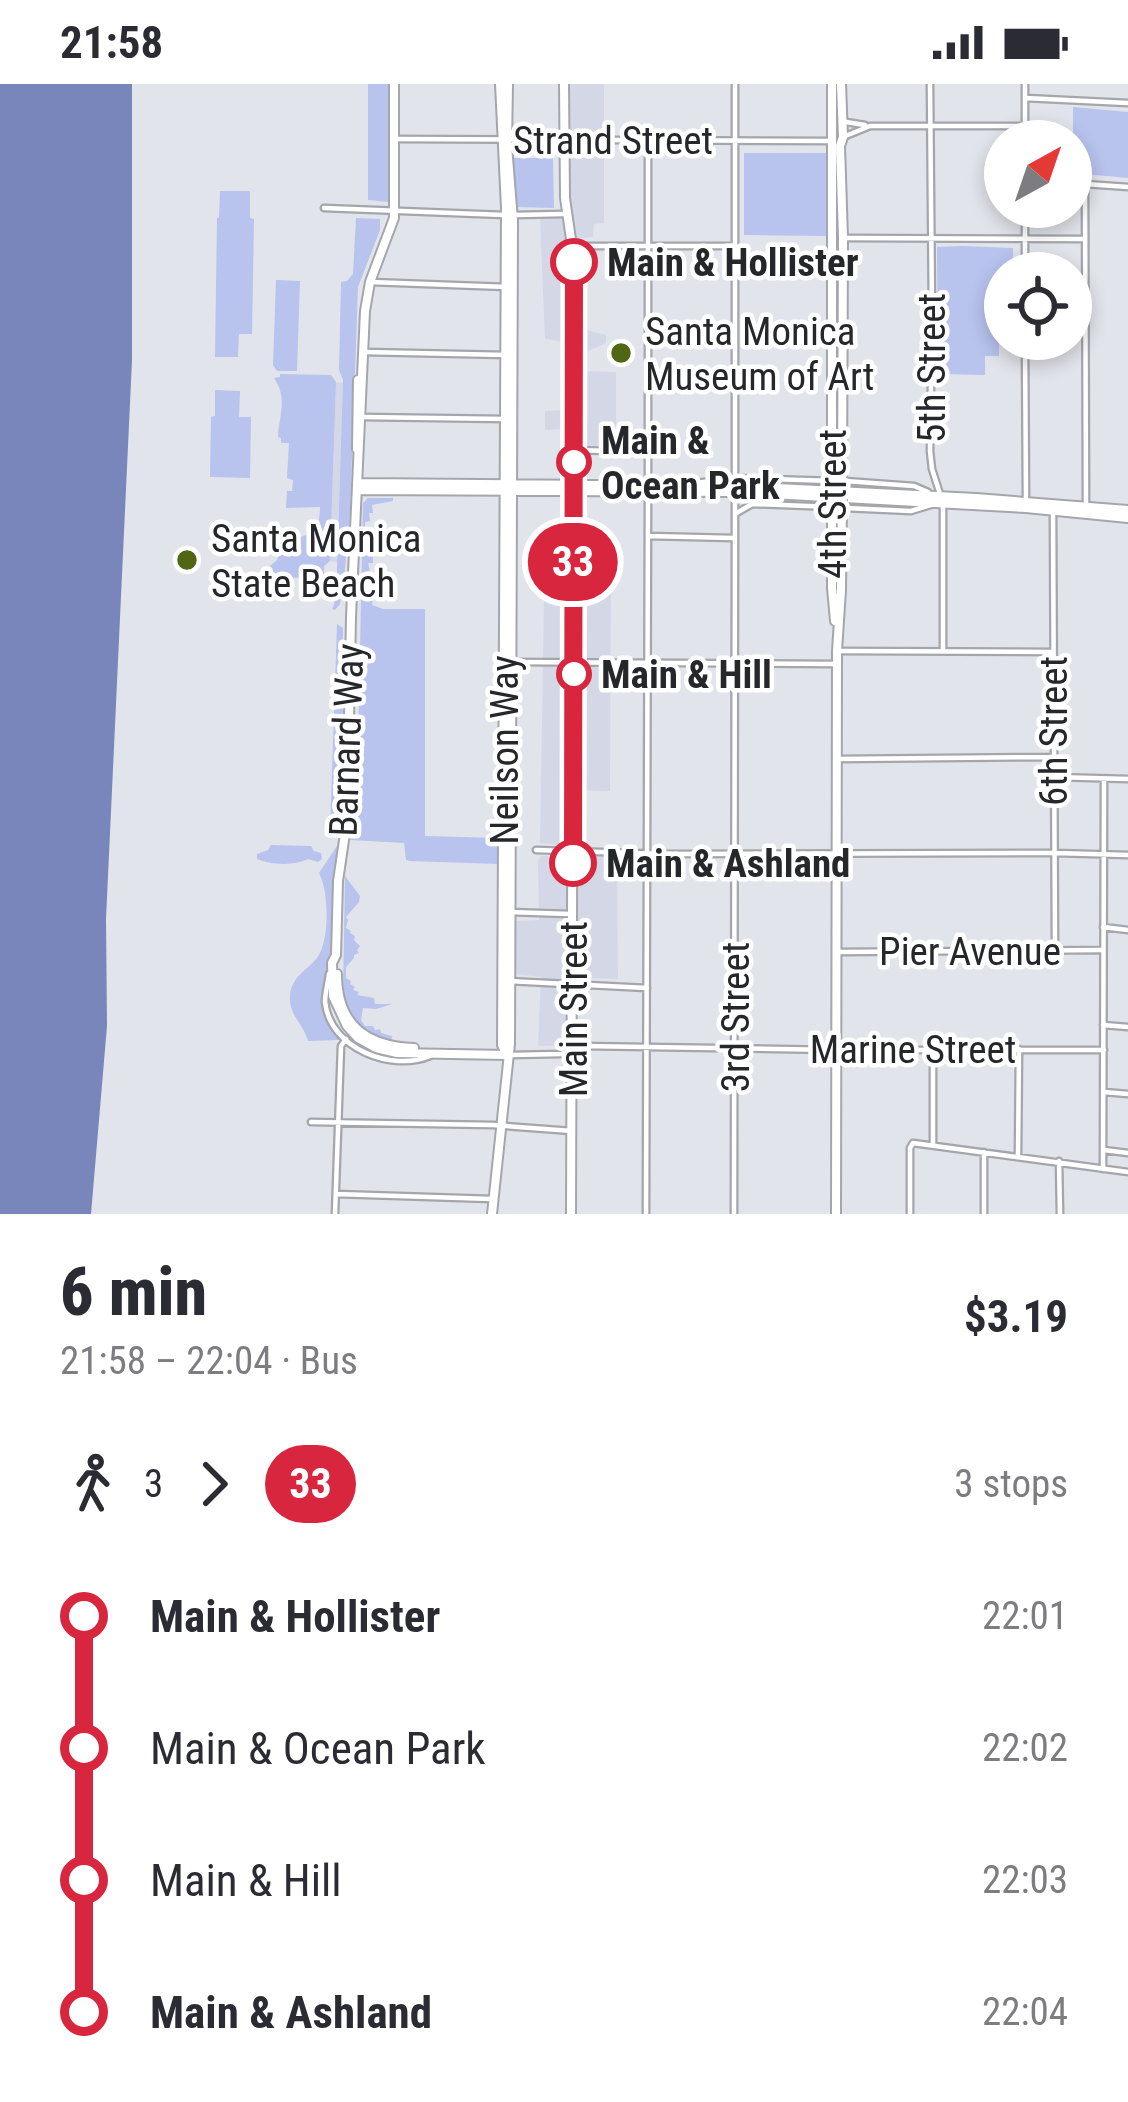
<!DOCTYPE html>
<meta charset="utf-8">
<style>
:root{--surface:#fff;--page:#f7f7f7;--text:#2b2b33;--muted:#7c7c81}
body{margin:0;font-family:"Roboto Condensed",sans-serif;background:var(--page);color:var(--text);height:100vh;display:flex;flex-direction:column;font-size:45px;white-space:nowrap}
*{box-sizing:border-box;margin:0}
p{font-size:39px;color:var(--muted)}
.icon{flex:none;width:66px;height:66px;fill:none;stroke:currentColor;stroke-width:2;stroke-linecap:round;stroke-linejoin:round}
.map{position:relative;height:1130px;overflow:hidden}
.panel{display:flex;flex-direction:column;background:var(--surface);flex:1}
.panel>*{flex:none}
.badge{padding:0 24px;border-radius:39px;font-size:42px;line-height:78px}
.needle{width:78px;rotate:40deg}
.fabs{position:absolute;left:984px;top:36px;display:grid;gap:24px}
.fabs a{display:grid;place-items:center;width:108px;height:108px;border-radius:50%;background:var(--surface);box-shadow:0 6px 18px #0003;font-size:60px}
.map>.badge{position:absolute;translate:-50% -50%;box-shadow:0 0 0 6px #fff}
.legs{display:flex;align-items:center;gap:18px;height:132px;padding:0 60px;font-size:39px}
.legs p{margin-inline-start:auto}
.overview{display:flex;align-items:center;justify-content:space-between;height:204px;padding:0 60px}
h1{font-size:66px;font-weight:800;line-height:90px}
ul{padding:0 60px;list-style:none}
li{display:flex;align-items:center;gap:42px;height:132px;font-size:45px}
li i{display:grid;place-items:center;width:18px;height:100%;margin:0 15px;background:currentColor}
li i::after{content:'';width:30px;height:30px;margin:-15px;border:9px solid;border-radius:50%;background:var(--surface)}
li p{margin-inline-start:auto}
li:first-child i{background:linear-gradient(#0000 50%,currentColor 0)}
li:last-child i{background:linear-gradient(currentColor 50%,#0000 0)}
.status{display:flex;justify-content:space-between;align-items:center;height:84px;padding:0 60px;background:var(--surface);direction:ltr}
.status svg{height:33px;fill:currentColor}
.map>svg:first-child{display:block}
</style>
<div class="status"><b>21:58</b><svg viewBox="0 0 49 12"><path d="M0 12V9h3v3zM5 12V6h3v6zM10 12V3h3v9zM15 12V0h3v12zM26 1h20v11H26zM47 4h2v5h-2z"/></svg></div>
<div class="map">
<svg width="1128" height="1130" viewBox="0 0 1128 1130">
<rect width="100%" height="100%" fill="#e2e4eb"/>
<path fill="#d4d8e6" d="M558 0H604V139L594 140 593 153 581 154 584 245 606 251V259L584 269 583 287 616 288V364L579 363 578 344 545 346V327L564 326 563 258 545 255 540 134 561 133Z
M336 298 343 299 337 478 330 477Z
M580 472H611L610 707 567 706 560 761 540 759 544 516 580 515Z
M541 772H617L618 895 577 894 578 961 538 962 541 893 515 890 516 837 539 836 538 777Z"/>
<path fill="#b8c3ee" d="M368 0H388V118L368 116Z
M1073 23 1128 28V94L1073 89Z
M744 69H826V152L744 151Z
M513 74H553L554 124 517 123Z
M220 107H250V134L254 135 252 250H239L238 273H215L217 134H219Z
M356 134 380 135V146L358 203 350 428 344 496 340 520 335 526 332 525 336 515 343 296 339 286 341 198 347 197 353 190Z
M963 162 1013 164V189H1005V255H1016V259L999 260V272H985V291L938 290 937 163Z
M276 196 300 197 297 287H277L273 281Z
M280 290 331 291 336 298 330 477 324 482V495L258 492 277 476 283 459C304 450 320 454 320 423L286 424 287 407H292L293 396 287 394 289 359H281V354L278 353C279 331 288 314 274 294L280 293Z
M215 306 240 307 239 333H251L250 394 210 393 211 333 215 332Z
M368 414H393V417L372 421 373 429H369L370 437 365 438V453L370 454 369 462H373V479H368L370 487 365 488V504H369V512H373L372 521 383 525H425V752L498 754V780L410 777 406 776 404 759 350 756 357 714 363 419Z
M337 540 343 544 342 589 345 600 337 751 330 748Z
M271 761 311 762 314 767 321 769 322 775 318 778 308 775C294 782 271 781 257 775V770L268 766Z
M337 762 332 864 326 900 321 913 326 932 340 954 338 956 308 957C304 941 289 931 290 913 291 893 305 888 317 874 330 857 329 807 319 789Z
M345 792 360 812 359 818 346 833 348 836 346 844 351 847 350 849 355 852 354 856 360 862 357 866 359 869 354 871V874L346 883V894L351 897 350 900 355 903 353 906 359 908 357 911 374 914 375 920H392L376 925 363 924 361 936 365 942H373L375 946 380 945 381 949 392 952 391 958C366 953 351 939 343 913Z"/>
<path fill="#7886bb" d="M0 0H132V276L106 835 107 942 91 1130H0Z"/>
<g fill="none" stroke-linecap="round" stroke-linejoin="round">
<g stroke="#a4a6ac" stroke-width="9">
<path id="street" d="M930 0 932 234 930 367 932 385 940 410
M1025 0V57
M1025 14 1128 19
M842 35 846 38 865 41
M843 53 870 42H1025
M394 55 831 57
M324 124 504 131
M515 131 564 130
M845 154 1084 155
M573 162H735
M1025 189V123
M370 198 507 203
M1025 255 1026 417
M364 268 507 271
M650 298 734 299
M362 333 506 335
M574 366 646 368
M735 394V0
M845 397 914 402 928 408
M648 398V56
M696 399 735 394 833 397
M943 421V565
M1086 423 1085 100 1128 103
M845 424 911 427 934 420
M1053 427 1055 866
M735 430 752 420 834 423
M648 452 733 454
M837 567 1053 568
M510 578 834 580
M837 675 1053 673
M1054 693 1128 695
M536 766 664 770 1054 769 1128 771
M509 828 570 830
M1103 843 1128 846
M837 868 1101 866
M329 890C328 899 325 909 325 918 330 965 392 988 430 972
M508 897 647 904
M1103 941 1128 943
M511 971 561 970 581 962 837 966H1104
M1104 1008 1128 1010
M311 1038 493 1041 572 1047
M933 1061V965
M1104 1066 1128 1069
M1018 1072 1019 965
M1059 1077 1060 1130
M1103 1085 1104 695
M336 1110 492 1115
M335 1130 341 962 346 955
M646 1130 648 410
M734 1130 735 410
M910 1130V1064L913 1059 1128 1088
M984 1130V1068"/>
</g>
<g stroke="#a4a6ac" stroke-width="12">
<path id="secondary" d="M394 0V134L370 198 365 227 351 533 347 736 338 797 336 871 332 879 333 912 347 942 358 954 376 964 397 969 507 971
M500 0 506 124 502 961 506 969
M564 0 565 114 574 176V247L571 1130
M832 0V401
M841 0 843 53 840 62 843 154 842 403
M357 365 358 296
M357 399 735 402 976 414 1128 426
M357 406 735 408 1026 424 1128 434
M832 418V504L835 537
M337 890C337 941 366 962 414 964
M492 1130 510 960 513 136 507 61 508 0
M836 1130 837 567 841 506 842 419"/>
</g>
<use href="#street" stroke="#fff" stroke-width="4.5"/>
<use href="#secondary" stroke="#fff" stroke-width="8"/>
<g stroke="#a4a6ac" stroke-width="12" stroke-linecap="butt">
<path id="secondary-bridge" d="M832 401V418
M842 419V403"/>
</g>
<use href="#secondary-bridge" stroke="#fff" stroke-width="8"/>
</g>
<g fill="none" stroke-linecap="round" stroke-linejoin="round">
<g stroke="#fff" stroke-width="27">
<path id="line-1" d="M573 779 574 178"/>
</g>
<use href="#line-1" stroke="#d7263d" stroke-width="18"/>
</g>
<g fill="#fff" stroke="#d7263d" stroke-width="6">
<circle cx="574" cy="178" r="21"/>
<circle cx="574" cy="378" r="15"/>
<circle cx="574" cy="590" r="15"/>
<circle cx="573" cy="779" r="21"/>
</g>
<g fill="#516612" stroke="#fff" stroke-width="4.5">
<circle cx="621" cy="269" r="12"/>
<circle cx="187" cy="476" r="12"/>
</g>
<g text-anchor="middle" stroke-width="9" stroke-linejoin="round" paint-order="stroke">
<g font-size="39" fill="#26272a" stroke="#fff">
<text x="613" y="70">Strand Street</text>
<text transform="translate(931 284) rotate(-90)" y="14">5th Street</text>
<text transform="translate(832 420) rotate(-90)" y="14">4th Street</text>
<text transform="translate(1053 647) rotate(-90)" y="14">6th Street</text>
<text transform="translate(346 656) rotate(-88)" y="14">Barnard Way</text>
<text transform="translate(504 666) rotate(-90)" y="14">Neilson Way</text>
<text x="970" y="881">Pier Avenue</text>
<text transform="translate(573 925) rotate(-90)" y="14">Main Street</text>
<text transform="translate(735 933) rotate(-90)" y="14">3rd Street</text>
<text x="913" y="979">Marine Street</text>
</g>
<g font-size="39" font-weight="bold" fill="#26272a" stroke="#fff" text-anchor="start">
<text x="607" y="192">Main &amp; Hollister</text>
<text x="601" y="370">Main &amp;<tspan x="601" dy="45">Ocean Park</tspan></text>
<text x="601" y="604">Main &amp; Hill</text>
<text x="606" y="793">Main &amp; Ashland</text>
</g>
<g font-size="39" fill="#26272a" stroke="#fff" text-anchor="start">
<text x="645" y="261">Santa Monica<tspan x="645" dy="45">Museum of Art</tspan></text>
<text x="211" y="468">Santa Monica<tspan x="211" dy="45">State Beach</tspan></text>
</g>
</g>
</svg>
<div class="fabs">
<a><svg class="needle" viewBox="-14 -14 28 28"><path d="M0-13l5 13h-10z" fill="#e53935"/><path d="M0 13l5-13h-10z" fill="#7c7c81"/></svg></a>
<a><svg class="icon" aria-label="locate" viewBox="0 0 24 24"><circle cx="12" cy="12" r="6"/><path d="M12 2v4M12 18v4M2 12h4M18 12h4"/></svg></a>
</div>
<b class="badge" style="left:573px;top:478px;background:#d7263d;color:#fff">33</b>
</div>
<section class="panel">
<div class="overview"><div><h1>6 min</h1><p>21:58 – 22:04 · Bus</p></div><b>$3.19</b></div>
<div class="legs"><svg class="icon" aria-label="walk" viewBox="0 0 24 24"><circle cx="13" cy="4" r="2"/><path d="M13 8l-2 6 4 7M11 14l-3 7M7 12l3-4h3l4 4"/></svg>3<svg class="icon" aria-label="forward" viewBox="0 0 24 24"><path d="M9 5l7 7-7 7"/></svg><b class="badge" style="background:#d7263d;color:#fff">33</b><p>3 stops</p></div>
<ul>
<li><i style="color:#d7263d"></i><b>Main &amp; Hollister</b><p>22:01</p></li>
<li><i style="color:#d7263d"></i><span>Main &amp; Ocean Park</span><p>22:02</p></li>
<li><i style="color:#d7263d"></i><span>Main &amp; Hill</span><p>22:03</p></li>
<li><i style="color:#d7263d"></i><b>Main &amp; Ashland</b><p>22:04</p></li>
</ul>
</section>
